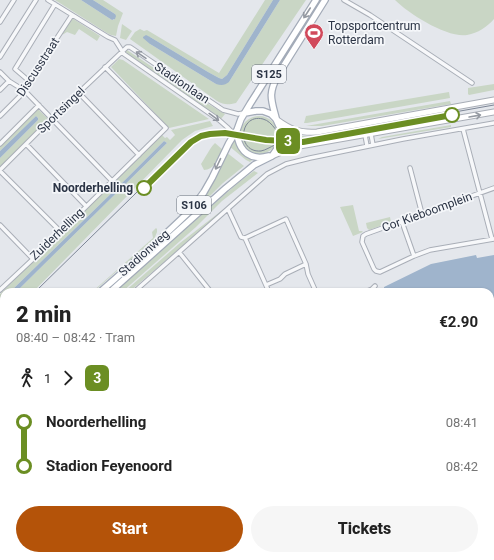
<!DOCTYPE html>
<meta charset="utf-8">
<style>
:root{--surface:#fff;--page:#f6f6f6;--text:#222;--muted:#767676;--accent:#b45309}
body{margin:0;font-family:Roboto,sans-serif;background:var(--page);color:var(--text);height:100vh;display:flex;flex-direction:column;font-size:15px;white-space:nowrap}
*{box-sizing:border-box;margin:0}
p{font-size:13px;color:var(--muted)}
.icon{flex:none;width:22px;height:22px;fill:none;stroke:currentColor;stroke-width:2;stroke-linecap:round;stroke-linejoin:round}
.map{position:relative;flex:1;overflow:hidden}
.details{position:absolute;left:0px;top:288px;width:494px;height:272px;display:flex;flex-direction:column;background:var(--surface);border-radius:12px 12px 0 0;box-shadow:0 1px 3px #0004}
.details>*{flex:none}
.badge{padding:0 8px;border-radius:6px;font-size:14px;line-height:26px}
.map>.badge{position:absolute;translate:-50% -50%;box-shadow:0 0 0 2px #fff}
.legs{display:flex;align-items:center;gap:6px;height:44px;padding:0 16px;font-size:13px}
.legs p{margin-inline-start:auto}
.head{display:flex;align-items:center;justify-content:space-between;height:68px;padding:0 16px}
h1{font-size:22px;font-weight:800;line-height:30px}
.cta{display:flex;gap:8px;margin-top:auto;padding:8px 16px}
.cta a{flex:1;height:46px;border-radius:24px;background:var(--accent);color:#fff;font-size:16px;font-weight:800;line-height:46px;text-align:center}
.cta a+a{background:var(--page);color:var(--text)}
ul{padding:0 16px;list-style:none}
li{display:flex;align-items:center;gap:14px;height:44px;font-size:15px}
li i{display:grid;place-items:center;width:6px;height:100%;margin:0 5px;background:currentColor}
li i::after{content:'';width:10px;height:10px;margin:-5px;border:3px solid;border-radius:50%;background:var(--surface)}
li p{margin-inline-start:auto}
li:first-child i{background:linear-gradient(#0000 50%,currentColor 0)}
li:last-child i{background:linear-gradient(currentColor 50%,#0000 0)}
.map>svg:first-child{display:block}
</style>
<div class="map">
<svg width="494" height="560" viewBox="0 0 494 560">
<rect width="100%" height="100%" fill="#e4e7ec"/>
<path fill="#c9d6c5" d="M55 0H81L112 20H114L115 14 93 0H103L123 13 118 26 116 36 111 35 107 33Z
M265 0H273L227 75 222 79 219 78 208 72 150 37V44L216 84 229 82 280 0H306L236 103C228 105 224 105 217 101L130 39 135 32 140 29 144 31 147 30 219 73Z
M395 0H494V19C487 27 478 33 467 35 447 38 409 14 395 0Z
M72 18 100 36 97 41 79 29 75 35 67 32 62 35Z
M122 24 132 31 126 40 120 38Z
M126 50H127L200 99 225 114 221 119 125 52Z
M119 59 123 60 209 119 169 128 111 67Z
M494 84V90L469 95 468 94V88Z
M449 92 450 98 307 123H304L306 116Z
M450 101 451 104 322 126H306Z
M38 109 48 119 0 167V158L38 120V118L36 116 35 117 0 151V146Z
M451 110 454 115 413 122V124L297 145 298 135C320 141 350 129 373 124 399 119 425 115 451 110Z
M240 135a19 19 0 1 1 38 0a19 19 0 1 1-38 0Z
M210 121 213 126 195 131 182 140 33 292H16L167 143 164 141 124 181 10 292H4V298L0 301V294L162 135 165 138 167 137 170 140 175 135 171 130Z
M451 125V127L378 139 382 137Z
M285 129 292 133 291 147 278 151C283 144 285 138 285 129Z
M234 138C238 149 242 155 253 159L250 162 246 160 229 146Z
M215 143 223 150C219 158 214 170 204 170L201 164C206 157 209 149 215 143Z
M226 152 244 166 223 183 186 220 204 196 214 178Z
M254 171 258 173 222 201 196 227 122 292H114L239 182Z
M353 205 359 231H362L363 232 353 236 340 207Z
M225 208 226 209 129 292H124L180 243Z
M390 217 391 222 369 230 367 228 366 223Z
M156 228 157 229V232L153 242 128 265 118 270 93 292H92L153 238 152 232Z
M199 556H247L245 560H203Z"/>
<path fill="#9fb4cc" d="M81 0H93L115 14 116 16 115 19 112 20Z
M273 0H280L229 82C225 85 222 86 216 84L150 44 143 38V37L146 35 150 37 208 72 219 78 222 79 227 75Z
M36 116 38 118V120L0 158V151L35 117Z
M164 141 167 143 16 292H10L124 181Z
M476 255 477 258 494 255V325L490 326V292H377L384 289V287L431 264Z
M494 329V560H262L265 556H490V332Z
M56 556H103L100 560H52Z"/>
<g fill="none" stroke-linecap="round" stroke-linejoin="round">
<path stroke="#34527a" stroke-width="1" stroke-dasharray="5 4" stroke-linecap="butt" d="M490 457 494 454
M490 497 494 492
M404 560 407 556
M438 560 441 556"/>
<g stroke="#a9aeb7" stroke-width="5.5">
<path id="street" d="M48 0 108 37 115 40 124 54 219 120 227 127 235 135
M344 0 370 15 472 83
M0 22 14 0
M0 57 36 0
M0 72 9 81 25 91 112 181
M29 81 15 69 55 4
M0 90 9 81
M79 93 139 155
M0 116 25 91 29 81 40 64 72 15
M463 129 492 239
M371 134 373 145
M365 135 367 146
M0 144 39 105
M26 144 86 206
M410 168 422 214
M0 170 52 118 127 47H130L223 110 238 114 244 113
M0 171 60 231
M494 188 366 234 363 236 362 242 374 269 376 271 380 272 414 256 430 250 494 239
M228 209 241 237 245 238 269 292
M402 222 414 256
M0 225 33 259
M245 238 286 219 306 264 308 274 316 292
M179 252 211 292
M266 285 280 279 285 274 306 264
M0 290 33 259 166 128 105 67
M134 292 267 174 286 164 310 158 403 139 494 123
M365 292 372 289 375 286
M0 326 4 323
M0 410 4 406
M0 551 4 554
M8 556 16 560"/>
</g>
<g stroke="#a9aeb7" stroke-width="7">
<path id="secondary" d="M276 119C291 130 299 133 317 132L494 100
M272 156 286 150 294 147 494 112"/>
</g>
<g stroke="#a3abb8" stroke-width="8">
<path id="primary" d="M276 118C271 99 268 94 278 75L325 0
M237 130C237 142 242 155 256 157 260 158 265 157 269 156
M100 292 156 243 190 211 204 192 212 178 229 143 237 130 241 119 250 104 316 0
M110 292 226 188 254 165 272 156 281 143 282 136 281 130 276 119 271 114 263 111H256L245 113
M0 380 4 377
M0 389 4 386"/>
</g>
<use href="#street" stroke="#f7f8fa" stroke-width="3.5"/>
<use href="#secondary" stroke="#fff" stroke-width="5"/>
<use href="#primary" stroke="#fff" stroke-width="5.5"/>
<path stroke="#7d8696" stroke-width="1" d="M287 141C283 142 279 143 275 145 270 147 266 150 261 151 236 153 239 113 263 119 274 122 275 134 287 138
M35 292 185 145 197 136 212 131H225L267 138 303 139 494 105
M0 318 4 316"/>
</g>
<defs><path id="oneway-shaft" d="M-6 0H5M1.5-3L5.5 0L1.5 3" fill="none" stroke-width="1.6" stroke-linecap="round" stroke-linejoin="round"/></defs>
<g stroke="#959aa2">
<use href="#oneway-shaft" transform="translate(307 13) rotate(123)"/>
<use href="#oneway-shaft" transform="translate(475 116) rotate(-10)"/>
<use href="#oneway-shaft" transform="translate(218 164) rotate(115)"/>
</g>
<g stroke="#9196a0">
<use href="#oneway-shaft" transform="translate(141 55) rotate(-146)"/>
<use href="#oneway-shaft" transform="translate(214 117) rotate(36)"/>
</g>
<g fill="none" stroke-linecap="round" stroke-linejoin="round">
<g stroke="#fff" stroke-width="9">
<path id="line-1" d="M144 188 191 142 201 136 210 134 225 133 266 140 303 142 452 115"/>
</g>
<use href="#line-1" stroke="#6b8e23" stroke-width="6"/>
</g>
<defs>
<g id="stadium-pin" transform="scale(1)"><path d="M0 17L-7.5 6A9.5 9.5 0 1 1 7.5 6Z" fill="#d1495b" stroke="#f4f6f9"/><path d="M0-5a6.5 5 0 1 0 0 10a6.5 5 0 1 0 0-10ZM-3.5-1.8h7v3.6h-7Z" fill="#fff"/></g>
</defs>
<g fill-rule="evenodd">
<use href="#stadium-pin" x="314" y="33"/>
</g>
<g fill="#fff" stroke="#6b8e23" stroke-width="2">
<circle cx="452" cy="115" r="7"/>
<circle cx="144" cy="188" r="7"/>
</g>
<g text-anchor="middle" stroke-width="3.5" stroke-linejoin="round" paint-order="stroke">
<g fill="#f4f6f9" stroke="#676e7b" stroke-width="1">
<rect x="252" y="65" width="34" height="18" rx="3"/>
<rect x="177" y="196" width="34" height="18" rx="3"/>
</g>
<g font-size="11" font-weight="bold" fill="#2b3445">
<text x="269" y="78">S125</text>
<text x="194" y="209">S106</text>
</g>
<g font-size="12" fill="#2b3445" stroke="#f4f6f9" text-anchor="start">
<text x="328" y="30">Topsportcentrum<tspan x="328" dy="14">Rotterdam</tspan></text>
</g>
<g font-size="12" fill="#2b3445" stroke="#f4f6f9">
<text transform="translate(38 67) rotate(-57)" y="4">Discusstraat</text>
<text transform="translate(182 83) rotate(34)" y="4">Stadionlaan</text>
<text transform="translate(61 110) rotate(-44)" y="4">Sportsingel</text>
<text transform="translate(427 212) rotate(-20)" y="4">Cor Kieboomplein</text>
<text transform="translate(57 234) rotate(-44)" y="4">Zuiderhelling</text>
<text transform="translate(144 253) rotate(-42)" y="4">Stadionweg</text>
</g>
<g font-size="12" font-weight="bold" fill="#2b3445" stroke="#f4f6f9" text-anchor="end">
<text x="133" y="192">Noorderhelling</text>
</g>
</g>
</svg>
<b class="badge" style="left:288px;top:141px;background:#6b8e23;color:#fff">3</b>
<section class="details">
<div class="head"><div><h1>2 min</h1><p>08:40 – 08:42 · Tram</p></div><b>€2.90</b></div>
<div class="legs"><svg class="icon" aria-label="walk" viewBox="0 0 24 24"><circle cx="13" cy="4" r="2"/><path d="M13 8l-2 6 4 7M11 14l-3 7M7 12l3-4h3l4 4"/></svg>1<svg class="icon" aria-label="forward" viewBox="0 0 24 24"><path d="M9 5l7 7-7 7"/></svg><b class="badge" style="background:#6b8e23;color:#fff">3</b></div>
<ul>
<li><i style="color:#6b8e23"></i><b>Noorderhelling</b><p>08:41</p></li>
<li><i style="color:#6b8e23"></i><b>Stadion Feyenoord</b><p>08:42</p></li>
</ul>
<div class="cta"><a>Start</a><a>Tickets</a></div>
</section>
</div>
